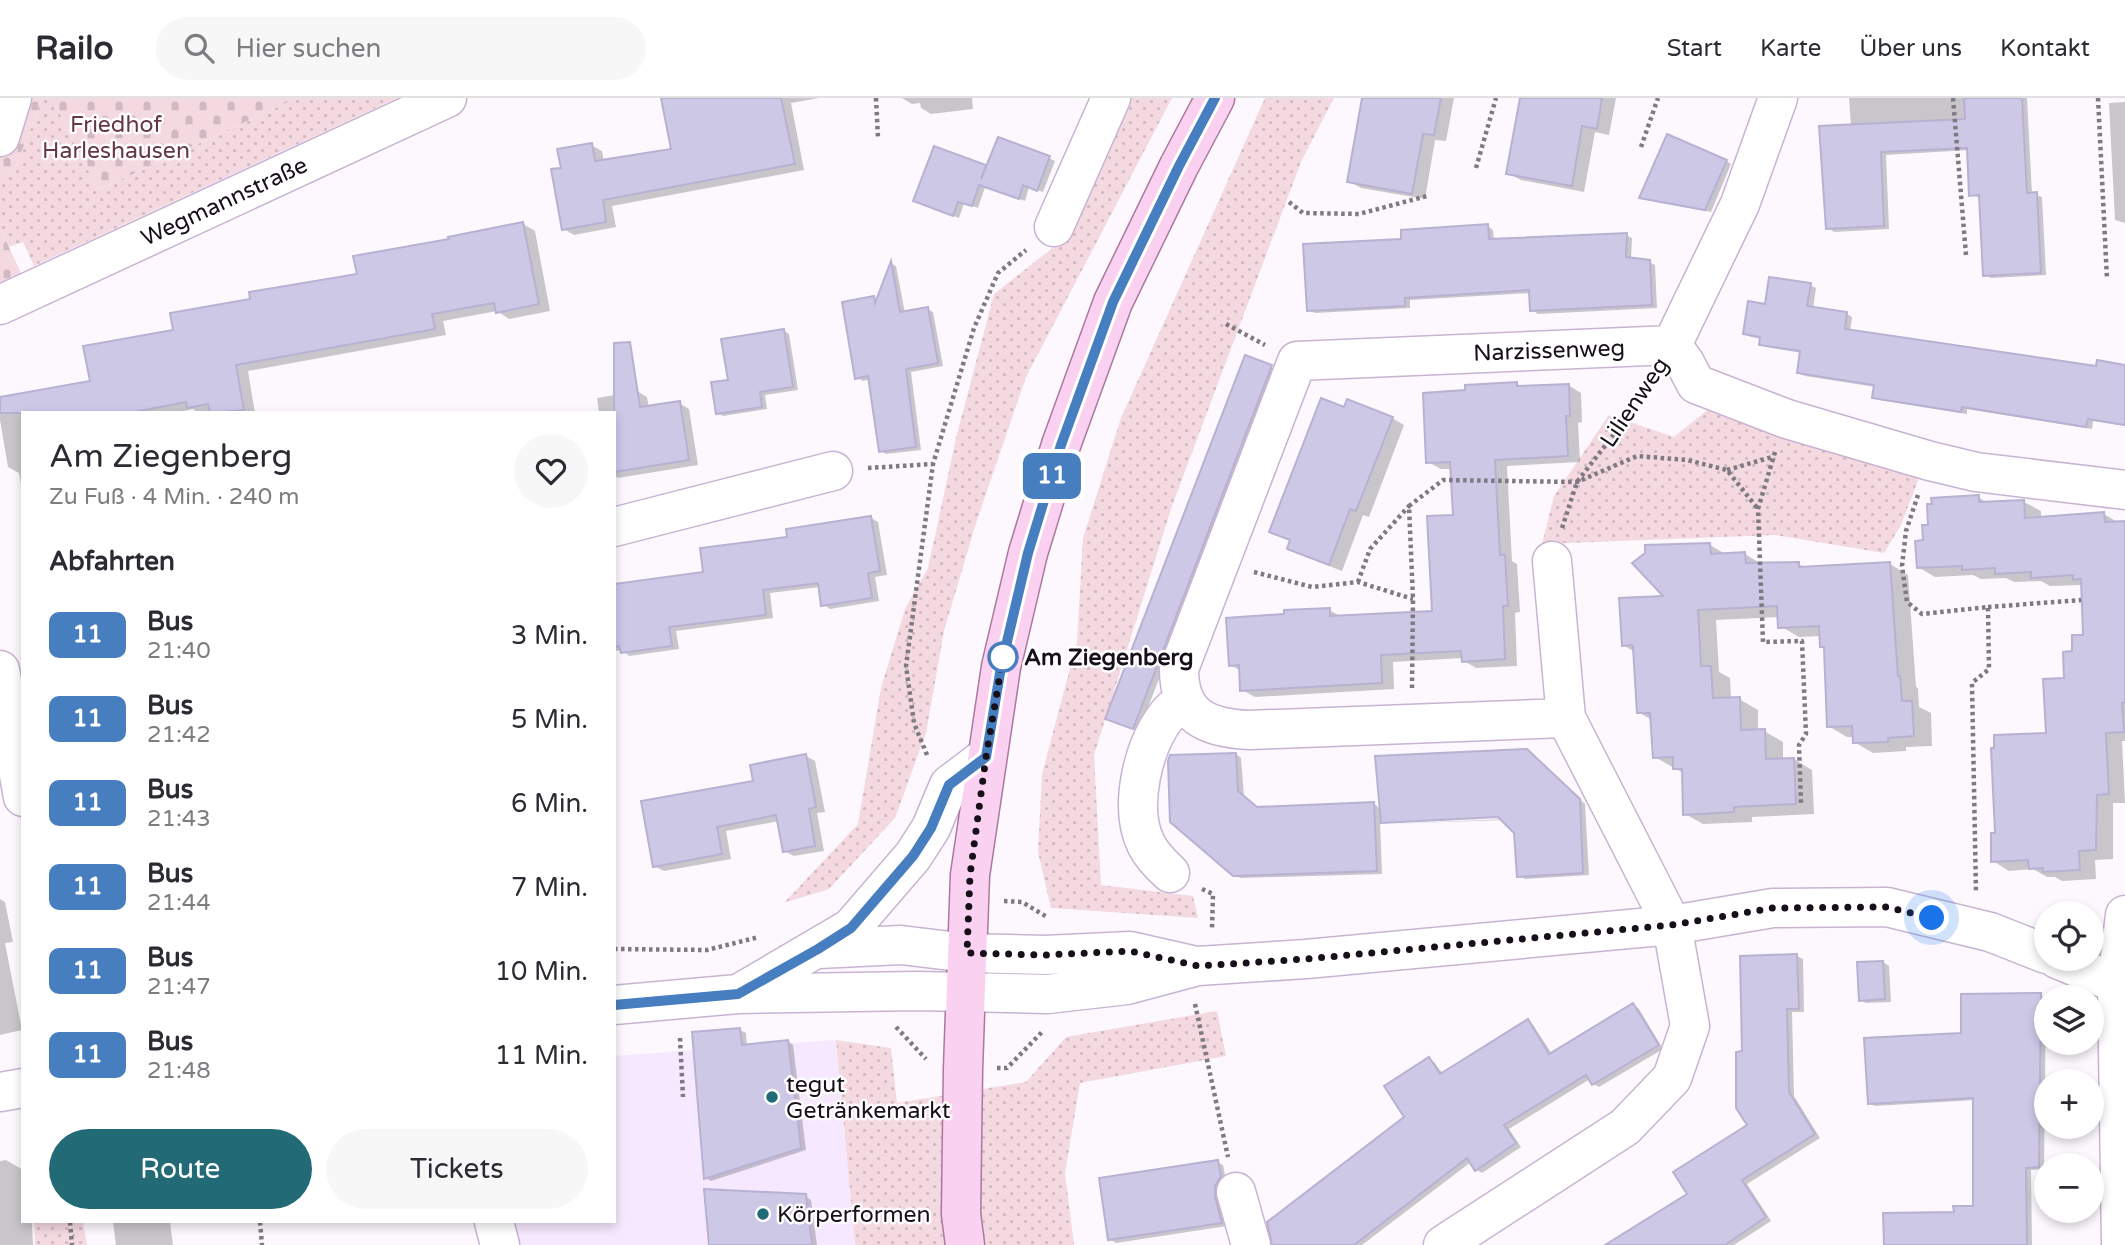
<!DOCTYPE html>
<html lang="de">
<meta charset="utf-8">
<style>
:root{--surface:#fff;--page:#f7f7f7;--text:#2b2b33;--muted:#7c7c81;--line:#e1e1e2;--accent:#226b76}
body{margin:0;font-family:"Varela Round",sans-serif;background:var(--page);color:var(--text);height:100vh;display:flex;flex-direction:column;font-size:26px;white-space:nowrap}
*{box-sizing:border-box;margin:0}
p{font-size:23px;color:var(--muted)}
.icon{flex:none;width:38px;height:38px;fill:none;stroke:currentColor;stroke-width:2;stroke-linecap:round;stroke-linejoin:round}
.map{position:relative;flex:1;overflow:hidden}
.details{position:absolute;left:21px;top:313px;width:595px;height:812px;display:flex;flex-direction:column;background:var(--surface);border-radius:0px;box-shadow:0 4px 10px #0003}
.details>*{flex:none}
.badge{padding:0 14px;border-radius:10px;font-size:24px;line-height:46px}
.buttons{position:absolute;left:2034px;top:803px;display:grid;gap:14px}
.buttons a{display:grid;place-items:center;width:70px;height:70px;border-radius:50%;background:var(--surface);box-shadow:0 4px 10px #0003;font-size:35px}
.you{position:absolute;width:35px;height:35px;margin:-18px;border:5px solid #fff;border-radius:50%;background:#1a73e8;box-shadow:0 0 0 10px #1a73e833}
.map>.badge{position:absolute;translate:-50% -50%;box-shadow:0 0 0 4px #fff}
h2{padding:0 28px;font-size:26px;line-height:63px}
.round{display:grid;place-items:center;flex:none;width:74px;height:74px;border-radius:37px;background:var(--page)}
.summary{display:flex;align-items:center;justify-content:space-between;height:119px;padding:0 28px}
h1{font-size:33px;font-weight:600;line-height:52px}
.cta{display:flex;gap:14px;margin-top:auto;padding:14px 28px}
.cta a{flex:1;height:80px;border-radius:42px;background:var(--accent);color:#fff;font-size:28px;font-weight:600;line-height:80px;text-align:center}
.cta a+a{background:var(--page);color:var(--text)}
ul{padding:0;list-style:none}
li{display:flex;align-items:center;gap:21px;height:84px;padding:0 28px}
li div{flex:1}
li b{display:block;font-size:26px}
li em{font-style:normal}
li .badge{min-width:77px;font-weight:700;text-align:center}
header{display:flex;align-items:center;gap:42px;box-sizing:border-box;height:98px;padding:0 35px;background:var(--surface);border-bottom:2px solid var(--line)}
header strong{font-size:33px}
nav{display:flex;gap:38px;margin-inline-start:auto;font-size:24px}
.search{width:490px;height:63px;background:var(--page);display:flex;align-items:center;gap:18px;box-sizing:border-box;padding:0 24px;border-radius:38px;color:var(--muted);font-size:26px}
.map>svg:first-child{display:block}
</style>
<header>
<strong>Railo</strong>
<div class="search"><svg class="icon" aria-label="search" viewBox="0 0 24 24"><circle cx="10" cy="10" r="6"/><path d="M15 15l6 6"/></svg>Hier suchen</div>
<nav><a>Start</a><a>Karte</a><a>Über uns</a><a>Kontakt</a></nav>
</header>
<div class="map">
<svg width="2125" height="1147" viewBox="0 0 2125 1147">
<defs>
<pattern id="green-dots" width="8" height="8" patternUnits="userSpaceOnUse" patternTransform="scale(1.75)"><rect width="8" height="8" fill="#f4d9e1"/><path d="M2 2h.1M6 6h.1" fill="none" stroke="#d0b9c0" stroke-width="1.8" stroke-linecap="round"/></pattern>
<pattern id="cemetery-stones" width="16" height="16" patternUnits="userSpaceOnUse" patternTransform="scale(1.75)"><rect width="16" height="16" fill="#f4d9e1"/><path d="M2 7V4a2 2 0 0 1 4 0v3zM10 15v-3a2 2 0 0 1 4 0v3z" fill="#d0b9c0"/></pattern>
</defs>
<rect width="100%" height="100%" fill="#fcf8fe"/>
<path fill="#f6e8fe" d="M836 942 855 1147H520L515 1124H614V958Z"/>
<path fill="url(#green-dots)" d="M43 0H52L98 92 297 0H397L34 168 23 144 9 149 0 130V79L14 72Z
M1121 0H1172L1026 279 975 428 944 533 926 635 895 720 829 791 784 805 858 726 881 590 905 511 928 470 957 336 994 196 1060 144Z
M1265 0H1334L1301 64 1172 408 1094 657 1101 787 1193 798 1198 820 1051 810 1038 754 1042 676 1077 544 1083 440 1121 320Z
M1710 310 1922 372 1901 427 1884 455 1775 437 1542 446 1554 398 1609 317 1674 339Z
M1217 913 1226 958 1080 985 1065 1075 1074 1147H855L836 942 891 950 897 1005 1026 984 1066 939Z
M34 1124H83L87 1147H35Z"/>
<path fill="url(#cemetery-stones)" d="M0 0H43L14 72 0 79Z
M52 0H297L98 92Z
M0 130 21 175 0 185Z"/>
<path fill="#0003" d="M663 0H819L791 5 804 72 612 108 616 129 574 137 564 131 563 71 591 47 602 53 604 64 673 52Z
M902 0H972L973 11 931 16 921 10 920 5 912 6Z
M1375 0H1454L1446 43 1435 42 1425 101 1361 90 1349 83Z
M1537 0H1616L1609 37 1595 34 1584 94 1521 82 1508 75Z
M1849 0H2027L2032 96 2042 99 2046 177 1991 180 1985 177 1981 100 1971 97 1969 52 1886 57 1889 131 1834 134 1828 130 1851 28Z
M2125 4V127V125L2115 122 2109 5Z
M935 50 988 70 1049 60 1055 63 1043 94 1029 89 1025 103 985 89 978 110 964 105 959 120 921 106Z
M1726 63 1731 66 1711 114 1647 102 1641 99Z
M523 126 535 133 550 213 509 221 497 213 443 223 446 237 248 273 255 315H199L193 311 173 315H23V397L19 375 8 369 0 322V300L92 285 175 233 252 202 359 177 451 143Z
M1488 128 1493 132 1494 143 1626 137 1632 140 1631 161 1649 164 1655 167 1657 210 1538 216 1532 212 1531 195 1410 202V210L1315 215 1309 212 1403 143Z
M892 166 896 168 905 215 927 211 933 214 943 268 911 274 921 352 886 356 881 353 871 281 863 283 857 280 874 200 878 202Z
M1810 187 1816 190 1813 211 1847 216 1852 219 1850 234 2097 270 2125 268V328L2093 323 2092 331 1967 311V316L1880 302 1874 299 1876 289 1805 278 1799 275 1802 255 1767 249 1761 246 1762 241 1751 239 1745 236 1767 208Z
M784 233 789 236 798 292 765 297 767 311 723 318 717 315 730 283Z
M1271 269 1277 272 1139 633 1113 624Z
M1517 286 1524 290 1568 287 1581 295 1582 324 1578 325 1580 364 1507 368 1512 463 1517 466 1520 514 1515 515 1517 568 1476 570 1464 563 1463 560 1393 564 1394 591 1255 599 1242 592 1241 573 1230 567 1286 518 1329 512 1342 519 1434 514 1455 419 1452 371H1441L1428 364 1467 294Z
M637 293 647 299 649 310 679 305 689 311 698 367 618 380 614 377V315H599L597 300Z
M1345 311 1392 320 1404 327 1369 419 1363 417 1342 473 1301 457 1289 450 1292 443 1271 433Z
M1978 399 1989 406 2024 404 2041 413V421L2104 416 2119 425H2125V643H2122L2125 705H2113V761L2095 762 2096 781 2062 783 2055 779H2047L2033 771 2009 773 1993 763 1997 736 2048 636 2066 581 2085 538 2083 487 2050 488 2041 483 2014 484 2006 480 1981 481 1973 477 1935 479 1918 469 1930 428Z
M871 420 878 424 887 477 875 479 879 503 830 511 823 506 820 489 770 495 773 520 676 533 679 551 629 558 622 552 614 553V488L705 476 789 441Z
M1710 447 1727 457 1745 456 1763 467 1798 466 1807 470 1890 466 1908 477 1916 589 1918 590 1919 609 1931 615 1932 648 1906 649V653L1873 655 1854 644V639H1847L1828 628 1825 551 1821 548V538L1799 539 1780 528 1779 519 1716 522 1719 574 1730 580 1731 601H1739L1758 612V633H1764L1783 644V662L1794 661 1812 672 1814 716 1752 719V724L1703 726 1685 716 1683 675 1655 659 1652 622 1638 614 1635 554 1623 547 1667 499Z
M1527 653 1533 656 1585 706 1589 777 1525 781 1519 778 1516 734 1503 722 1387 726 1507 721 1506 717 1386 723V726L1380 722 1382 776 1240 780 1234 777 1236 656 1241 660 1244 698 1258 711 1374 706 1381 711Z
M806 658 815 663 825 714 817 715 824 753 794 758 784 753 779 723 726 733 731 761 664 773 654 768 755 685Z
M0 801 5 804 13 844 5 845 22 932 0 937Z
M1797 858 1803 861 1804 914H1792L1794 998 1820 1040 1747 1086 1771 1123 1734 1147H1610L1690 1096 1749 1027 1744 955Z
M1883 864 1889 868 1891 904 1866 905 1860 902Z
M2040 897 2046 900 2044 1071 2031 1072 2032 1147H1885L1956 1115 1975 1109V1002L1875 1008 1869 1005 1963 936Z
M1633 907 1639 911 1663 951 1599 989 1593 986 1590 981 1509 1031 1521 1049 1482 1075 1477 1072 1471 1064 1362 1147H1317L1406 1020 1429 961 1434 964 1443 976 1528 923 1533 927 1552 956Z
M740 932 746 935 747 949 788 943 793 947 806 1052 711 1083 705 1080Z
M6 1062 23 1072V1124H32L33 1147H0V1063Z
M1217 1064 1223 1067 1226 1082 1227 1128 1116 1145 1110 1141Z
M805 1098 811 1102 817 1147H711Z
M113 1124H170L173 1147H116Z"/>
<path fill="#cec8e7" stroke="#b7b1d2" stroke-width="2" d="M661 0H781L795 66 603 102 606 124 562 132 551 71 561 70 557 51 592 45 595 63 671 51Z
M1362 0H1441L1434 37 1423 36 1412 96 1347 84Z
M1520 0H1602L1597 31 1582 28 1572 88 1506 76Z
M1964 0H2022L2027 95 2037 94 2041 175 1983 178 1979 97 1969 98 1967 50 1881 54 1884 128 1826 131 1819 28 1965 21Z
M1667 36 1727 62 1705 112 1639 100Z
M998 39 1050 58 1037 93 1023 87 1019 101 979 87 972 108 958 104 953 118 913 103 934 48 986 67 981 81Z
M523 124 539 206 496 215 494 205 432 216 435 231 236 267 244 312 210 315 208 306 187 310 186 304 129 315H0V299L90 283 83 248 173 232 170 215 250 201 249 194 357 176 353 158 449 141 448 139Z
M1488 126 1489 141 1627 135 1626 159 1650 162 1652 207 1530 213 1529 192 1405 200V208L1307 213 1303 146 1401 141V132Z
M891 163 900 214 928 209 938 265 906 271 916 349 879 354 868 278 855 281 842 204 874 198 875 205Z
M1769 179 1811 185 1807 208 1847 214 1845 231 2096 268 2097 262 2125 267V327L2088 321 2086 329 1962 309 1961 314 1872 300 1874 287 1797 275 1800 253 1759 247 1760 239 1743 236 1748 203 1765 206Z
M784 231 793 289 760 294 762 309 716 316 711 284 728 282 721 241Z
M630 244 640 309 680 303 689 362 614 374V245Z
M1245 257 1272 267 1133 631 1105 621Z
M1517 284V288L1569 286 1570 318H1566L1568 358 1495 362 1500 457H1505L1508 508H1503L1505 561 1462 564 1461 553 1381 557 1382 585 1240 593 1239 567 1229 568 1226 520 1284 516V512L1330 510V518L1432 513 1427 418 1453 417 1450 364 1426 365 1423 295 1465 292V287Z
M1321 300 1344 309 1347 301 1393 319 1356 413 1350 411 1329 467 1287 451 1290 442 1269 434Z
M1979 397V404L2024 402 2025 420 2104 414 2105 424 2125 423V604L2122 605 2124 634 2106 635 2109 696 2097 697 2096 752 2079 753 2080 772 2043 774V770L2029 771 2028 762 1991 764V735H1995L1991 650H1994V637L2046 635 2043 581 2064 580 2063 554 2072 553V537H2083L2081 481 2073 482V477L2031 480V474L1995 476V470L1962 472V468L1917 470 1915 443 1923 442 1922 427H1928L1927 406H1932L1931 400Z
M871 418 880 473 868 475 872 500 821 508 818 485 763 492 766 517 669 529 672 548 621 555 619 548 614 549V486L703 474 700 450 787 439 786 431Z
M1710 445 1711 456 1745 454 1746 465 1799 464V469L1890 464 1898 578H1900L1902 603H1912L1914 638 1888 640V644L1853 645 1852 628 1827 629 1824 549H1820L1819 528 1778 530 1777 508 1698 512 1701 568H1711L1713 600 1740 599 1741 632 1765 631 1766 661 1794 660 1796 706 1734 709V714L1683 717 1682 671H1673V659L1653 660 1650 615H1637L1633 549 1632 547 1622 548 1619 500 1663 498 1632 465 1645 455V447Z
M1527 651 1580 701 1583 775 1517 779 1514 735 1498 719 1381 725 1375 658Z
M1236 655 1238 693 1257 709 1374 704 1377 773 1233 778 1170 724 1168 663 1170 657Z
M806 656 816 709 809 711 815 748 783 754 776 717 717 729 722 756 653 769 641 703 753 683 750 667Z
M1797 856 1799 911H1787L1789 994 1815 1036 1742 1082 1766 1119 1725 1147H1605L1687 1096 1673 1074 1747 1027 1736 1010V954L1742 953 1740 858Z
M1883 863 1885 901 1859 903 1857 864Z
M2041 895 2039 1069 2026 1070 2027 1147H1884L1883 1115 1954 1114 1953 1108H1973V1000L1868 1006 1864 940 1961 935V896Z
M1633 905 1659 947 1592 987 1586 977 1504 1027 1516 1045 1475 1073 1467 1060 1354 1147H1272L1267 1124 1404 1019 1384 988 1429 959 1440 976 1528 921 1549 956Z
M740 930 742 947 788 942 801 1050 704 1081 692 934Z
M1218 1062 1221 1078 1215 1088V1099L1222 1125 1108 1142 1099 1080Z
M704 1091 806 1096 812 1147H709Z"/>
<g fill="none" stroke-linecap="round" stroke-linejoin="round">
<g stroke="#c8b4d2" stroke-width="41">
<path id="minor" d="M0 39 12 0
M1054 129 1111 0
M0 207 447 0
M1672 247 1685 265 1696 286 1787 321 1930 363 1976 374 2125 392
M1672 247 1740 106 1778 0
M614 429 833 373
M0 572 23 699
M1566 620 1249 632C1206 630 1179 618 1179 571L1297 263 1672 247
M1170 775C1160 766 1152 758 1146 746 1128 709 1143 647 1168 616 1172 611 1179 606 1184 601
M818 851 901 847 967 855 1045 857 1130 853 1192 867
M2057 861 2125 889
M740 895 851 830 913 758 931 730 949 687 986 659
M614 907 738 896 917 893 1048 896 1127 887 1198 868 1306 861 1672 827 1773 810 1887 809 1990 834 2046 856
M0 994 23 990
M1236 1094 1251 1147
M494 1124 500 1147
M1443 1147 1625 1029 1672 980 1690 928 1672 827 1566 620 1552 463
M2121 1147 2117 885 2125 817"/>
</g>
<g stroke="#a9799f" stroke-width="41">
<path id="major" d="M965 1147 961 1116 963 971 970 777 1001 569 1028 455 1061 347 1113 204 1179 68 1215 0"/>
</g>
<path stroke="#7f7981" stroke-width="4.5" stroke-dasharray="3.5 3.5" stroke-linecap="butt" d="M876 0 878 40
M1953 0 1966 157
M2098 0 2107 181
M1641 49 1658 0
M1476 70 1496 0
M1289 104 1303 115 1359 116 1427 98
M1226 226 1265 247
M1775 354 1758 411 1763 544 1802 543 1806 636 1799 647 1801 705
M868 370 933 366
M1727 372 1772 359
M1918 397 1906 433 1902 468 1907 504 1922 516 1988 509 1989 571 1972 585 1976 794
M1562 430 1577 384 1642 300 1651 284
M1254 474 1312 489 1358 484 1413 501
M1358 484 1370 451 1409 408
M1988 509 2081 502
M1412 590 1413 501 1409 408 1443 382 1577 384 1637 358 1687 362 1727 372 1758 411
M927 657 914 625 906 568 933 366 974 230 998 175 1026 152
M1202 791 1213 796 1212 831
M1004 803 1022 804 1047 819
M614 851 707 852 759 839
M1195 906 1228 1059
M896 929 926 961
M680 940 683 999
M997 970H1007L1043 933
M70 1124 72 1147
M260 1124 262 1147"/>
<use href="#minor" stroke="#fff" stroke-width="38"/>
<use href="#major" stroke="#fad1f0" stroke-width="38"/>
</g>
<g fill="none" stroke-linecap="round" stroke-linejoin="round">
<g stroke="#fff" stroke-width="16">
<path id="line" d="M614 907 738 896 818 851 851 830 913 758 931 730 949 687 986 659 1001 569 1028 455 1061 347 1113 204 1179 68 1215 0"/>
</g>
<use href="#line" stroke="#477ec0" stroke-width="10"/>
<path stroke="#17101a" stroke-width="7" stroke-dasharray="0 12.6" d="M1003 559 986 659 970 777 967 855 1045 857 1130 853 1198 868 1306 861 1672 827 1773 810 1887 809 1932 820"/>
</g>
<circle fill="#fff" stroke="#477ec0" stroke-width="3.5" cx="1003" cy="559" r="14"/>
<g fill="#226b76" stroke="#fff" stroke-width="2.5">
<circle cx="772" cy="999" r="7"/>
<circle cx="763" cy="1116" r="7"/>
</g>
<g text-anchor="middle" stroke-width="5" stroke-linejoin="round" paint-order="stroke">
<g font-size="23" fill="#673749" stroke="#fff">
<text x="116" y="34">Friedhof<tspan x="116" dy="26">Harleshausen</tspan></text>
</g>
<g font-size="23" fill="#17101a" stroke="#fff">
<text transform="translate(224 103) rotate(-25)" y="8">Wegmannstraße</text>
<text transform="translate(1549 252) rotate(-2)" y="8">Narzissenweg</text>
<text transform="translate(1634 304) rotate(-56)" y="8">Lilienweg</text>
</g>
<g font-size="23" font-weight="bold" fill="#17101a" stroke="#fff" text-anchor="start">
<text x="1024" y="567">Am Ziegenberg</text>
</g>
<g font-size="23" fill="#17101a" stroke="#fff" text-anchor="start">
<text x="786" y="994">tegut<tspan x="786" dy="26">Getränkemarkt</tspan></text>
<text x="777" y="1124">Körperformen</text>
</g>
</g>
</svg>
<div class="buttons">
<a><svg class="icon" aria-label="locate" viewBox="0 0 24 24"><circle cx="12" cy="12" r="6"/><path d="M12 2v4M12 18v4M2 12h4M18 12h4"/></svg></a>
<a><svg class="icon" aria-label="layers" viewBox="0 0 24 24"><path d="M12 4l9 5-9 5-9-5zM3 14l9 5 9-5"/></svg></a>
<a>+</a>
<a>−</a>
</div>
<div class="you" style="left:1932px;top:820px"></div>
<b class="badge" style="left:1052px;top:378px;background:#477ec0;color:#fff">11</b>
<section class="details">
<div class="summary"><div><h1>Am Ziegenberg</h1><p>Zu Fuß · 4 Min. · 240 m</p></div><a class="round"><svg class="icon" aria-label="heart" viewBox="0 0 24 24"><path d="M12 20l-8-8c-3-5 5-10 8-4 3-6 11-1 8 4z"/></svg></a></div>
<h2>Abfahrten</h2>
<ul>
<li><span class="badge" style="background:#477ec0;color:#fff">11</span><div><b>Bus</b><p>21:40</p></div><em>3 Min.</em></li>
<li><span class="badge" style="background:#477ec0;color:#fff">11</span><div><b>Bus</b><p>21:42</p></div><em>5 Min.</em></li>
<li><span class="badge" style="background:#477ec0;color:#fff">11</span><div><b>Bus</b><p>21:43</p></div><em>6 Min.</em></li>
<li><span class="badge" style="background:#477ec0;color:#fff">11</span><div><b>Bus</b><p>21:44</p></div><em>7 Min.</em></li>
<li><span class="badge" style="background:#477ec0;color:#fff">11</span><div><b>Bus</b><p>21:47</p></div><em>10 Min.</em></li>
<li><span class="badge" style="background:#477ec0;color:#fff">11</span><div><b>Bus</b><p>21:48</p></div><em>11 Min.</em></li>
</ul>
<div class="cta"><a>Route</a><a>Tickets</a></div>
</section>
</div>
